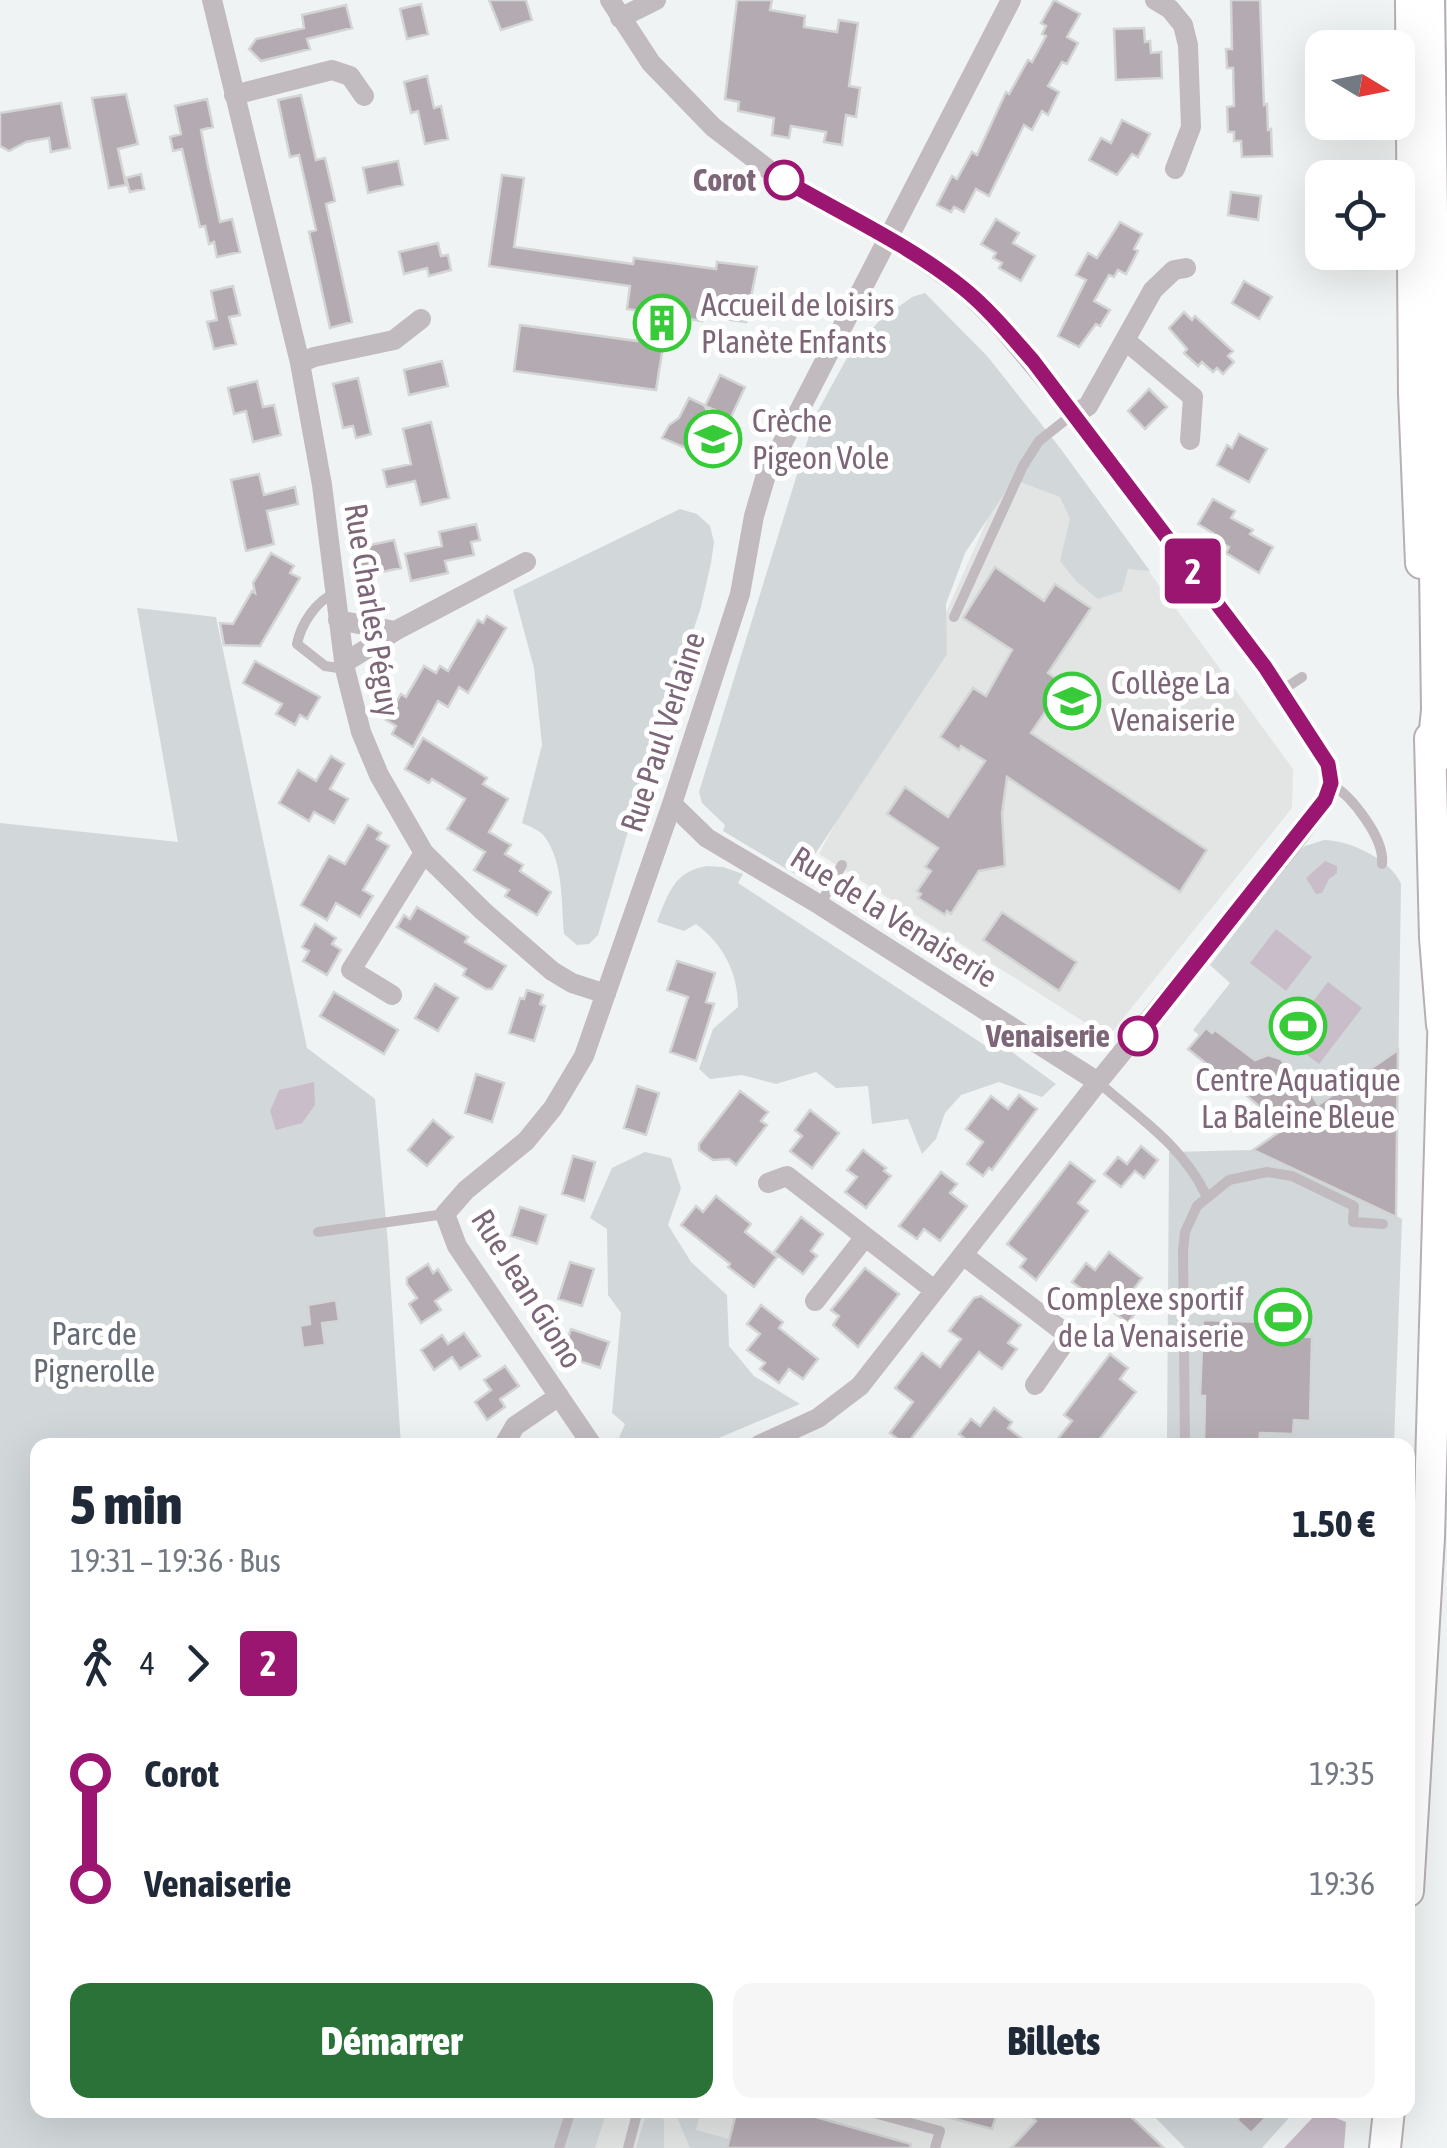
<!DOCTYPE html>
<html lang="fr">
<meta charset="utf-8">
<style>
:root{--surface:#fff;--page:#f6f6f7;--text:#1f2937;--muted:#747a83;--accent:#2a7238}
body{margin:0;font-family:"Asap Condensed",sans-serif;background:var(--page);color:var(--text);height:100vh;display:flex;flex-direction:column;font-size:38px;white-space:nowrap}
*{box-sizing:border-box;margin:0}
p{font-size:32px;color:var(--muted)}
.icon{flex:none;width:55px;height:55px;fill:none;stroke:currentColor;stroke-width:2;stroke-linecap:round;stroke-linejoin:round}
.map{position:relative;flex:1;overflow:hidden}
.details{position:absolute;left:30px;top:1438px;width:1385px;height:680px;display:flex;flex-direction:column;background:var(--surface);border-radius:20px;box-shadow:0 10px 40px #0002}
.details>*{flex:none}
.badge{padding:0 20px;border-radius:8px;font-size:35px;line-height:65px}
.needle{width:65px;rotate:100deg}
.fabs{position:absolute;left:1305px;top:30px;display:grid;gap:20px}
.fabs a{display:grid;place-items:center;width:110px;height:110px;border-radius:20px;background:var(--surface);box-shadow:0 10px 40px #0002;font-size:50px}
.map>.badge{position:absolute;translate:-50% -50%;box-shadow:0 0 0 5px #fff}
.legs{display:flex;align-items:center;gap:15px;height:110px;padding:0 40px;font-size:32px}
.legs p{margin-inline-start:auto}
.headline{display:flex;align-items:center;justify-content:space-between;height:170px;padding:0 40px}
h1{font-size:55px;font-weight:800;line-height:75px}
.action{display:flex;gap:20px;margin-top:auto;padding:20px 40px}
.action a{flex:1;height:115px;border-radius:20px;background:var(--accent);color:#fff;font-size:40px;font-weight:800;line-height:115px;text-align:center}
.action a+a{background:var(--page);color:var(--text)}
ul{padding:0 40px;list-style:none}
li{display:flex;align-items:center;gap:35px;height:110px;font-size:38px}
li i{display:grid;place-items:center;width:15px;height:100%;margin:0 12px;background:currentColor}
li i::after{content:'';width:25px;height:25px;margin:-12px;border:8px solid;border-radius:50%;background:var(--surface)}
li p{margin-inline-start:auto}
li:first-child i{background:linear-gradient(#0000 50%,currentColor 0)}
li:last-child i{background:linear-gradient(currentColor 50%,#0000 0)}
.map>svg:first-child{display:block}
</style>
<div class="map">
<svg width="1447" height="2148" viewBox="0 0 1447 2148">
<rect width="100%" height="100%" fill="#f0f3f3"/>
<path fill="#e3e4e4" d="M1034 414 1293 769 1292 808 1108 1037 819 854 937 633Z
M582 2110H1024L1036 2121 1011 2148H570Z"/>
<path fill="#d2d7da" d="M925 293 988 357 1060 448 1150 571 1128 569 1122 591 1098 599 1076 581 1060 561 1070 519 1060 497 1018 481 1008 488 965 553 946 604 947 654 800 877 723 831 725 825 702 803 699 792 815 416 848 356 879 321 912 297Z
M680 509 697 514 710 526 714 542 711 563 701 607 636 804 598 935 589 944 577 945 564 934C561 903 564 862 544 836 539 830 529 826 522 823L542 745 534 668 513 590Z
M137 608 216 617 307 1048 375 1099 388 1244 401 1445H38V2110H607L595 2148H0V823L178 842Z
M1324 840C1349 840 1392 860 1401 884L1396 1216 1402 1219 1394 1445H1162L1167 1442 1169 1152 1253 1150 1284 1128 1240 1090 1222 1084 1223 1077 1188 1049 1199 1035 1193 1030 1230 983 1210 965 1296 854 1305 846Z
M707 866 723 867 743 874 738 883 992 1050 1001 1044 1056 1084 1042 1097 999 1082 961 1095 945 1113 936 1139 922 1154 908 1119 872 1124 868 1086 836 1088 816 1072 776 1084 742 1075 710 1079 699 1069 713 1029 738 1007C738 973 724 945 696 924L684 931 657 922C668 894 674 871 707 866Z
M645 1152 671 1158 681 1188 668 1225 691 1262 727 1295 729 1346 754 1376 800 1404 702 1445H616L625 1424 612 1413 621 1313 608 1295 607 1229 590 1218 612 1168Z
M647 2110H658L664 2120V2148H636Z
M674 2110H701L696 2130 729 2139 727 2148H690Z
M1148 2110H1296L1262 2148H1185Z"/>
<path fill="#c9bdc9" d="M1325 861 1337 866V873L1329 879 1322 893 1316 894 1306 878Z
M1276 929 1312 957 1286 991 1250 963Z
M1328 982 1362 1008 1319 1064 1285 1038Z
M314 1082 315 1105 302 1123 276 1130 270 1111 279 1090Z
M1319 2111 1346 2122 1344 2148H1284Z"/>
<path fill="#b4aab2" stroke="#d3d5d4" stroke-width="2.5" d="M489 0H526L532 20 501 30Z
M737 0H772L770 10 805 16 804 27 837 32 839 20 858 23 849 86 860 88 856 117 846 115 842 145 824 142 826 132 791 126 789 138 772 135 774 118 738 111 739 102 725 99Z
M1054 0 1080 14 1067 37 1078 43 1067 64 1062 62 1048 86 1059 92 1048 115 1042 111 1032 130 1024 125 989 196 976 189 964 212 954 207 951 212 937 205 952 176 957 179 972 152 977 155 1006 92 1009 94 1028 60 1032 62 1046 36 1042 34 1046 26 1041 23Z
M1231 0H1260L1264 105 1267 104 1268 130 1271 129 1272 156 1242 157 1241 141H1234V132H1228L1227 107 1234 106 1233 68H1227L1226 49H1232Z
M421 4 428 34 407 39 400 9Z
M346 5 352 28 307 39 310 49 261 61 249 49 256 39 304 28 302 15Z
M1144 28 1145 42 1150 41 1151 53 1161 52 1162 78 1116 80 1114 29Z
M427 76 434 108 441 106 448 139 425 144 418 111 411 113 404 82Z
M126 94 138 144 118 149 126 185 109 188 92 98Z
M301 95 316 160 325 158 335 201 326 204 352 322 330 328 309 232 316 230 299 155 290 157 278 100Z
M207 99 213 127 201 130 207 162 220 222 232 219 240 252 217 257 214 242 209 244 205 226 200 227 182 149 173 151 170 137 181 134 175 106Z
M61 103 70 148 51 152 49 138 26 142 9 151 0 146V113Z
M1122 120 1150 134 1138 157 1132 154 1117 175 1089 160 1101 138 1111 143Z
M398 161 403 185 368 193 363 168Z
M141 174 144 189 130 192 126 178Z
M502 175 524 178 514 247 633 264 634 258 716 269 717 262 757 267 746 322 703 316 702 321 668 316 656 390 514 371 520 325 637 341 641 311 627 309 630 286 489 266Z
M1231 192 1261 196 1258 220 1228 215Z
M996 219 1019 233 1013 243 1035 256 1021 281 999 268 1002 263 993 258 996 253 981 244Z
M1120 222 1142 234 1134 249 1138 251 1126 274 1118 270 1114 277 1109 275 1094 301 1110 310 1100 326 1096 324 1079 347 1058 336 1086 280 1076 275 1088 253 1097 258Z
M438 243 441 256 448 255 451 270 429 276 427 268 404 274 399 252Z
M1244 281 1272 297 1259 319 1232 303Z
M233 286 240 315 229 317 236 344 214 349 207 322 217 320 211 291Z
M1184 312 1192 320 1195 316 1233 351 1228 356 1234 362 1223 374 1217 368 1213 372 1202 362 1198 366 1184 353 1187 349 1169 328Z
M442 361 448 386 409 395 404 370Z
M720 375 745 387 731 417 705 406Z
M358 378 371 434 356 438 353 426 343 428 333 384Z
M257 381 263 407 274 405 281 435 253 442 246 411 234 414 228 388Z
M1149 389 1167 407 1145 429 1128 411Z
M689 398 704 405 726 445 705 456 662 438 669 425 679 418Z
M431 422 449 498 421 505 415 481 387 487 383 470 411 464 403 429Z
M1239 434 1267 449 1249 482 1217 465 1227 445 1232 448Z
M259 474 264 495 295 487 298 504 267 511 274 544 246 551 231 480Z
M1213 499 1235 511 1231 518 1253 530 1250 534 1273 547 1259 573 1226 553 1229 547 1210 537 1213 533 1198 524Z
M476 524 480 540 471 542 474 555 445 561 448 573 411 581 405 554 442 546 439 532Z
M394 540 401 568 363 576 356 548Z
M271 553 294 566 290 573 300 578 260 646 224 645 220 623 233 624 252 591 255 593 253 583Z
M995 567 1044 601 1055 584 1091 608 1048 673 1064 684 1031 733 1207 850 1180 892 1007 777 1002 813 1005 866 979 871 951 914 947 911 945 915 918 898 921 894 917 891 931 871 925 867 938 848 887 814 905 787 948 817 985 761 961 746 959 750 940 737 973 688 986 696 1012 650 963 618Z
M487 616 506 628 468 693 459 687 448 707 438 701 413 747 392 734 396 726 386 720 401 694 406 697 424 666 436 673 440 666 448 671 478 620 483 623Z
M255 661 320 697 307 719 300 715 295 725 276 714 282 704 243 683Z
M423 738 487 778 483 784 508 799 489 832 511 845 505 854 523 865 520 871 551 892 537 915 505 896 509 890 474 870 485 852 447 829 465 799 432 779 429 783 405 769Z
M331 756 344 764 330 789 348 799 334 823 314 812 309 821 279 803 298 770 316 781Z
M368 825 381 833 377 839 389 846 363 890 373 896 360 917 336 903 327 920 301 905 329 856 345 864Z
M417 907 468 937 465 942 506 966 492 989H486L463 975 466 969 397 927 404 915 410 919Z
M1002 912 1077 962 1059 991 983 940Z
M315 924 336 938 332 944 341 950 327 975 303 961 309 951 302 947Z
M677 961 715 973 706 1002 714 1004 696 1061 670 1052 688 997 667 990Z
M435 984 458 998 438 1031 415 1018Z
M527 990 543 995 540 1004 545 1006 534 1041 509 1033 520 998 524 999Z
M334 992 398 1030 384 1054 320 1016Z
M1206 1028 1212 1033 1215 1030 1255 1060 1268 1055 1281 1059 1287 1068 1288 1080 1307 1086 1318 1105 1398 1050 1396 1217 1253 1150 1285 1128 1240 1090 1222 1084 1223 1077 1188 1049Z
M476 1074 504 1083 492 1122 465 1113Z
M637 1086 659 1093 646 1135 624 1128Z
M740 1091 768 1112 761 1121 767 1125 736 1165 729 1159 713 1160 699 1150V1144Z
M1019 1095 1037 1109 992 1170 989 1168 983 1176 967 1164 983 1142 966 1129 991 1096 1008 1109Z
M810 1110 839 1133 812 1168 790 1151 802 1136 795 1130Z
M433 1120 453 1137 427 1166 408 1150Z
M1141 1146 1158 1160 1144 1178 1135 1171 1121 1187 1104 1174 1118 1157 1127 1164Z
M863 1150 886 1168 884 1171 891 1176 866 1208 845 1192 857 1177 847 1170Z
M573 1156 595 1162 584 1201 562 1194Z
M1070 1162 1095 1181 1078 1203 1088 1211 1036 1280 1020 1267 1026 1259 1007 1244Z
M941 1172 957 1184 950 1193 967 1206 940 1241 924 1229 917 1239 899 1226Z
M716 1196 751 1224 745 1232 777 1257 754 1287 728 1267 730 1264 681 1225 696 1206 703 1212Z
M520 1207 546 1215 537 1244 511 1236Z
M801 1217 823 1234 811 1251 817 1256 803 1274 774 1252Z
M1109 1252 1142 1278 1130 1294 1142 1304 1128 1323 1072 1282 1086 1263 1095 1270Z
M570 1262 594 1269 582 1306 558 1299Z
M428 1264 433 1273 438 1269 451 1290 435 1301 441 1310 421 1323 409 1304 417 1298 407 1284V1278Z
M865 1268 899 1294 858 1347 833 1325 839 1316 831 1310Z
M981 1296 1021 1325 1008 1343 1017 1349 1002 1369 979 1352 906 1445 890 1433 913 1402 895 1388 922 1353 940 1367 961 1339 949 1331 974 1298Z
M336 1300 339 1321 322 1323 325 1345 303 1348 300 1326 310 1324 308 1305Z
M761 1305 783 1322 779 1328 818 1359 803 1379 789 1369 779 1383 760 1369 765 1363 747 1350 760 1334 747 1324Z
M1203 1320 1297 1323V1336L1312 1337 1310 1421 1294 1420 1293 1434 1260 1433 1259 1445H1204L1205 1396H1200Z
M571 1329 609 1342 600 1368 562 1355Z
M464 1333 480 1356 460 1369 452 1357 434 1370 421 1350 442 1335 448 1344Z
M1110 1354 1128 1368 1120 1379 1136 1392 1095 1445H1053L1072 1421 1064 1415Z
M505 1366 519 1386 500 1399 505 1407 487 1420 475 1402 491 1390 484 1380Z
M994 1408 1012 1422 1008 1428 1030 1445H973L959 1434 971 1419 980 1426Z
M737 2110H791L911 2144 910 2148H727Z
M941 2110H998L992 2129 940 2115Z
M1024 2110H1124L1164 2148H1011L1036 2121Z
M1246 2110H1273L1251 2133 1237 2120Z"/>
<g fill="none" stroke-linecap="round" stroke-linejoin="round">
<g stroke="#b6afb4" stroke-width="34">
<path id="primary" d="M1411 0 1414 394 1421 563
M1430 738 1435 938 1442 1025
M1408 1891 1429 1537 1444 1007
M1385 2148 1389 2110"/>
</g>
<g stroke="#b4afb3" stroke-width="36">
<path id="trunk" d="M1428 0 1438 710 1433 760"/>
</g>
<path stroke="#c1bbc0" stroke-width="10" d="M335 593C316 601 301 624 297 644L325 666 345 669
M954 617 1023 466 1039 441 1073 414
M1281 691 1302 677
M1331 784C1352 796 1385 839 1382 864
M820 905 842 865
M1098 1082C1139 1118 1182 1145 1206 1195
M318 1232 445 1214
M1185 1445 1183 1251 1185 1232 1197 1206 1229 1180 1267 1172 1292 1176 1354 1206 1353 1222 1383 1224
M863 2110 940 2131 935 2148
M559 2148 571 2110
M628 2148 638 2110"/>
<path stroke="#c1bbc0" stroke-width="20" d="M212 0 300 363 322 485 345 669 361 732 379 775 424 853 483 911 552 971 572 983 606 994
M610 0 651 63 713 127 778 177 888 237 934 268 965 290 999 324 1074 414 1265 667 1328 764 1331 783 1325 800 1294 842 1098 1082 860 1386 818 1418 759 1445
M1155 0 1170 9 1183 25 1188 45 1191 127 1175 169
M620 18 656 0
M234 95 332 70 350 76 364 96
M1126 341 1193 397 1190 440
M300 363 314 357 394 340 421 319
M1074 414 1088 406 1153 290 1174 270 1186 268
M338 620 395 631
M344 663 395 631 526 562
M672 804 707 838 820 905 1098 1082
M392 995 351 970 424 853
M768 1183 787 1176 934 1290
M963 1255 1069 1336 1035 1385
M815 1301 865 1237
M504 1445 515 1426 559 1396
M592 1445 457 1246 445 1214 466 1190 526 1141 553 1108 584 1056 672 804 740 594 754 516 766 475 1011 0"/>
<use href="#primary" stroke="#fff" stroke-width="30"/>
<use href="#trunk" stroke="#fff" stroke-width="32"/>
</g>
<g fill="none" stroke-linecap="round" stroke-linejoin="round">
<g stroke="#fff" stroke-width="22">
<path id="line-1" d="M784 180C844 215 908 244 963 288 989 309 1011 336 1033 361L1265 667 1328 764 1331 783 1325 800 1138 1036"/>
</g>
<use href="#line-1" stroke="#9b1670" stroke-width="15"/>
</g>
<defs>
<g id="building-ring" transform="scale(2.875)"><circle r="9.5" fill="#fff" stroke="#38cb39" stroke-width="1.5"/><path d="M-4-6H4V6H1V3H-1V6H-4ZM-2.5-4.3h1.7v1.8h-1.7ZM.8-4.3h1.7v1.8H.8ZM-2.5-1h1.7V.8h-1.7ZM.8-1h1.7V.8H.8Z" fill="#38cb39"/></g>
<g id="school-ring" transform="scale(2.875)"><circle r="9.5" fill="#fff" stroke="#38cb39" stroke-width="1.5"/><path d="M0-5L7-2L0 1L-7-2ZM-4 1L0 2.5L4 1V4Q0 6-4 4Z" fill="#38cb39"/></g>
<g id="stadium-ring" transform="scale(2.875)"><circle r="9.5" fill="#fff" stroke="#38cb39" stroke-width="1.5"/><path d="M0-5a6.5 5 0 1 0 0 10a6.5 5 0 1 0 0-10ZM-3.5-1.8h7v3.6h-7Z" fill="#38cb39"/></g>
</defs>
<g fill-rule="evenodd">
<use href="#building-ring" x="662" y="323"/>
<use href="#school-ring" x="713" y="439"/>
<use href="#school-ring" x="1072" y="701"/>
<use href="#stadium-ring" x="1298" y="1026"/>
<use href="#stadium-ring" x="1283" y="1317"/>
</g>
<g fill="#fff" stroke="#9b1670" stroke-width="5">
<circle cx="784" cy="180" r="18"/>
<circle cx="1138" cy="1036" r="18"/>
</g>
<g text-anchor="middle" stroke-width="10" stroke-linejoin="round" paint-order="stroke">
<g font-size="32" font-weight="bold" fill="#7d6678" stroke="#fff" text-anchor="end">
<text x="756" y="191">Corot</text>
<text x="1110" y="1047">Venaiserie</text>
</g>
<g font-size="32" fill="#7d6678" stroke="#fff" text-anchor="start">
<text x="701" y="316">Accueil de loisirs<tspan x="701" dy="37">Planète Enfants</tspan></text>
<text x="752" y="432">Crèche<tspan x="752" dy="37">Pigeon Vole</tspan></text>
<text x="1111" y="694">Collège La<tspan x="1111" dy="37">Venaiserie</tspan></text>
<text x="1298" y="1091" text-anchor="middle">Centre Aquatique<tspan x="1298" dy="37">La Baleine Bleue</tspan></text>
<text x="1244" y="1310" text-anchor="end">Complexe sportif<tspan x="1244" dy="37">de la Venaiserie</tspan></text>
</g>
<g font-size="32" fill="#7d6678" stroke="#fff">
<text transform="translate(372 610) rotate(81)" y="11">Rue Charles Péguy</text>
<text transform="translate(663 732) rotate(-72)" y="11">Rue Paul Verlaine</text>
<text transform="translate(894 917) rotate(32)" y="11">Rue de la Venaiserie</text>
<text transform="translate(527 1289) rotate(58)" y="11">Rue Jean Giono</text>
</g>
<g font-size="32" fill="#646b75" stroke="#fff">
<text x="94" y="1345">Parc de<tspan x="94" dy="37">Pignerolle</tspan></text>
</g>
</g>
</svg>
<div class="fabs">
<a><svg class="needle" viewBox="-14 -14 28 28"><path d="M0-13l5 13h-10z" fill="#e53935"/><path d="M0 13l5-13h-10z" fill="#747a83"/></svg></a>
<a><svg class="icon" aria-label="locate" viewBox="0 0 24 24"><circle cx="12" cy="12" r="6"/><path d="M12 2v4M12 18v4M2 12h4M18 12h4"/></svg></a>
</div>
<b class="badge" style="left:1193px;top:571px;background:#9b1670;color:#fff">2</b>
<section class="details">
<div class="headline"><div><h1>5 min</h1><p>19:31 – 19:36 · Bus</p></div><b>1.50 €</b></div>
<div class="legs"><svg class="icon" aria-label="walk" viewBox="0 0 24 24"><circle cx="13" cy="4" r="2"/><path d="M13 8l-2 6 4 7M11 14l-3 7M7 12l3-4h3l4 4"/></svg>4<svg class="icon" aria-label="forward" viewBox="0 0 24 24"><path d="M9 5l7 7-7 7"/></svg><b class="badge" style="background:#9b1670;color:#fff">2</b></div>
<ul>
<li><i style="color:#9b1670"></i><b>Corot</b><p>19:35</p></li>
<li><i style="color:#9b1670"></i><b>Venaiserie</b><p>19:36</p></li>
</ul>
<div class="action"><a>Démarrer</a><a>Billets</a></div>
</section>
</div>
